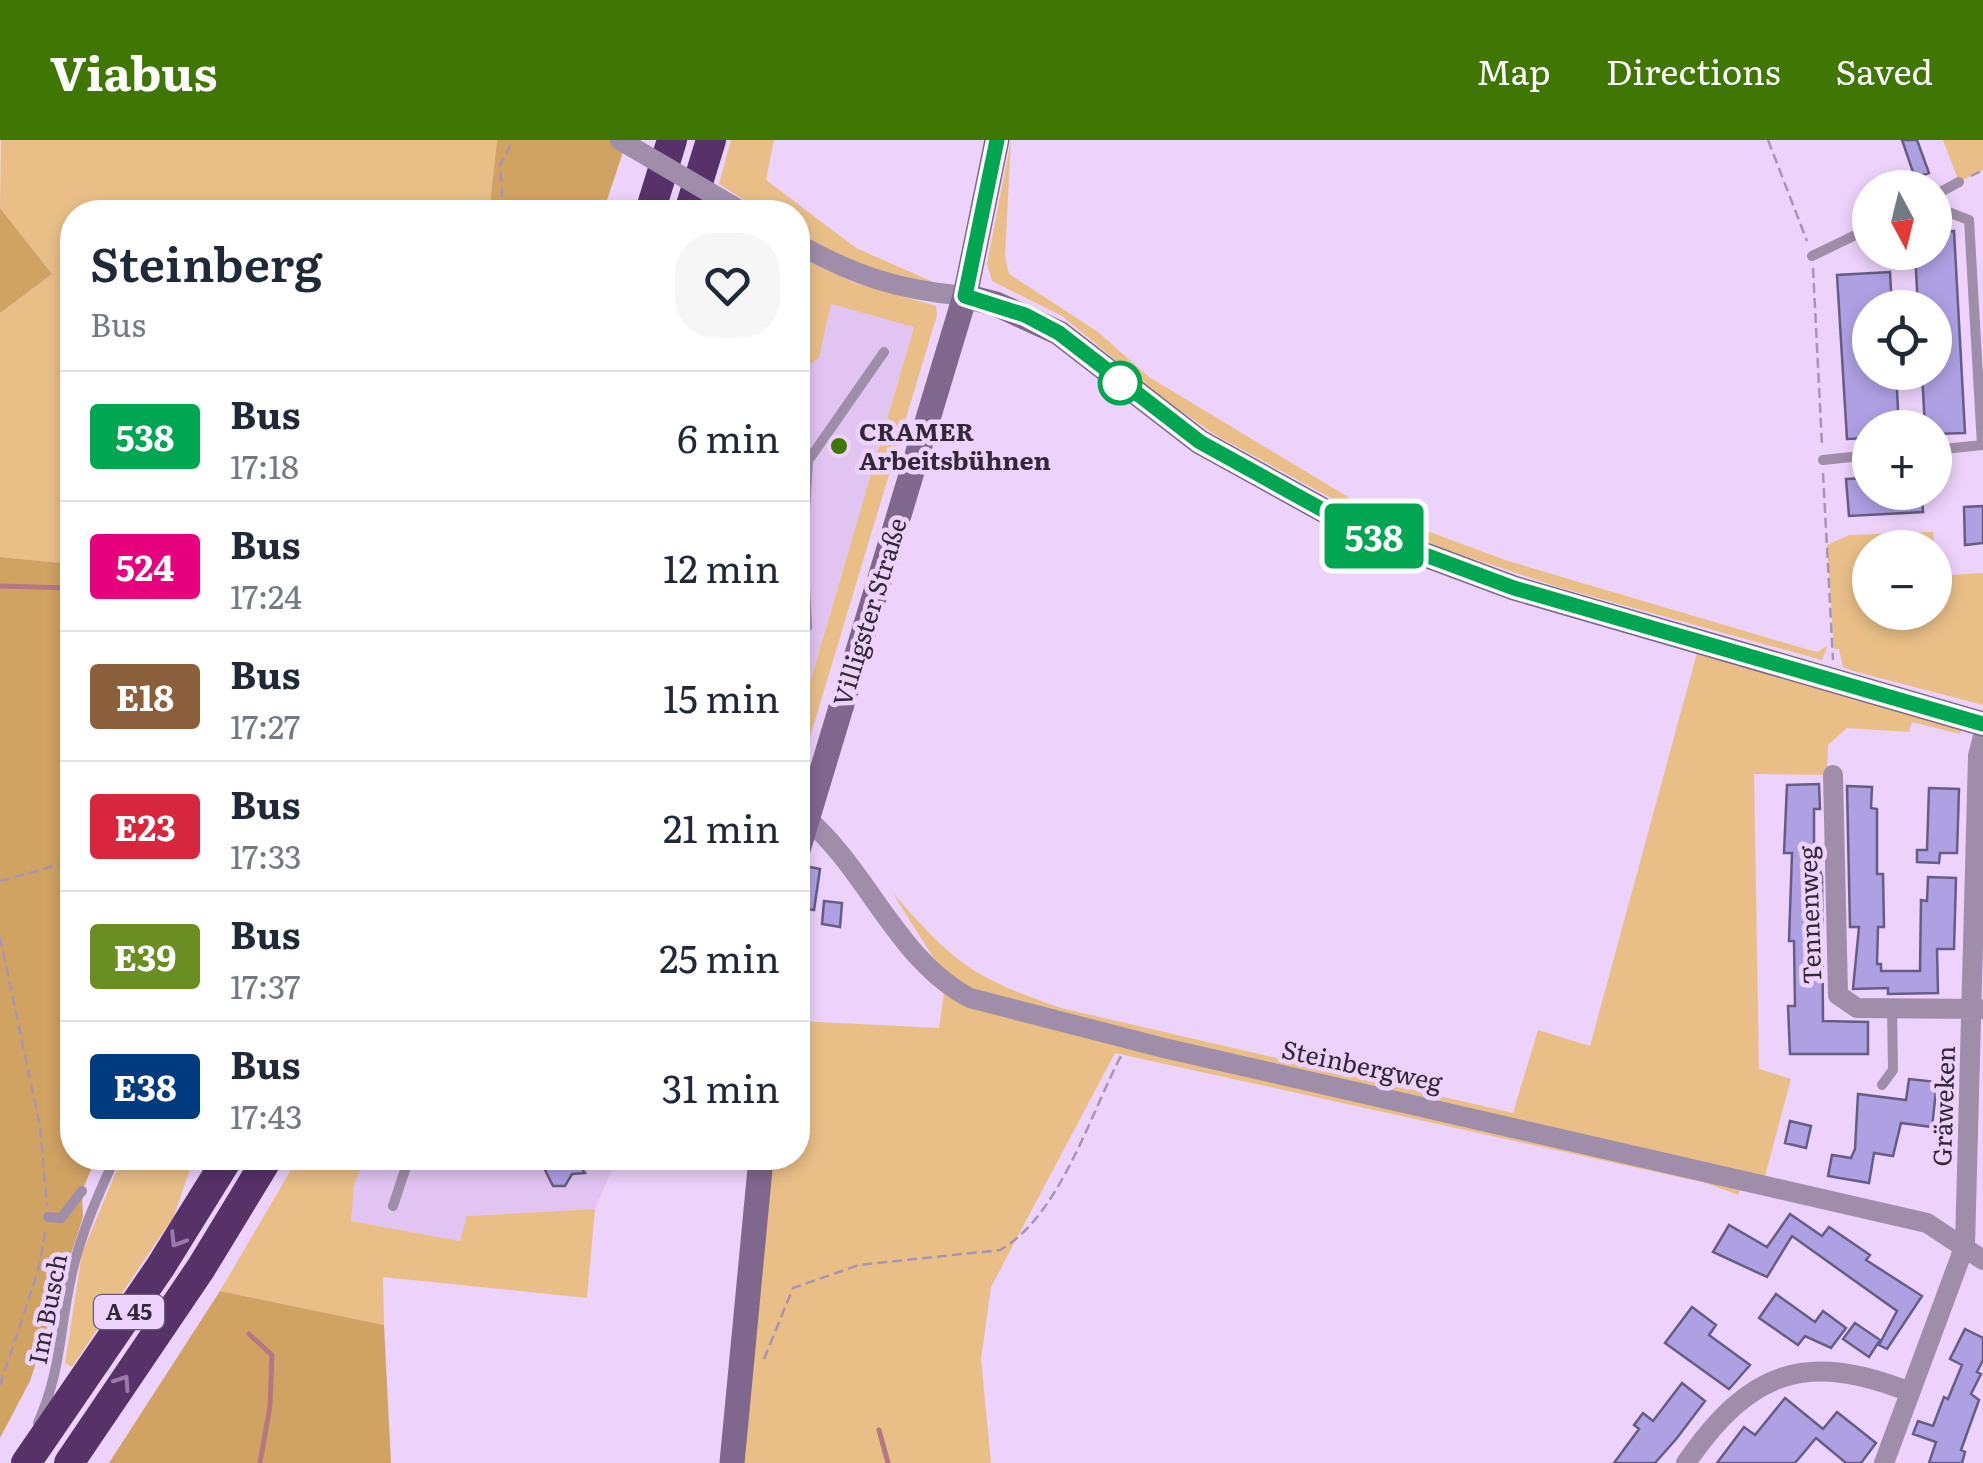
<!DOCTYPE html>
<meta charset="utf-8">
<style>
:root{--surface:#fff;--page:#f6f6f7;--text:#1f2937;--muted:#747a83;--line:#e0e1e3;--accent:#407604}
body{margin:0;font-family:Literata,serif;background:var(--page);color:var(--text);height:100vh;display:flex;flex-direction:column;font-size:38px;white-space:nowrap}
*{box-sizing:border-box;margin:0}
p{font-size:32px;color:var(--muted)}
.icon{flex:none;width:55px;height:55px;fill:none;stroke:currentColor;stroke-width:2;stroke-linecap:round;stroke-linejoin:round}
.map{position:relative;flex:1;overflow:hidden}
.details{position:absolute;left:60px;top:60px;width:750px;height:970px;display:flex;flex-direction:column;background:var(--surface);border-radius:40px;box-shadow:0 5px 15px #0003}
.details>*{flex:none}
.badge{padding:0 20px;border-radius:8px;font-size:35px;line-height:65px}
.needle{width:65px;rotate:173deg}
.tools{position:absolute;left:1852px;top:30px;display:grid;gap:20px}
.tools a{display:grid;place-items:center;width:100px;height:100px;border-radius:50%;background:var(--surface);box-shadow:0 5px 15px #0003;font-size:50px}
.map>.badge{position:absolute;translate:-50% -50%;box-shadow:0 0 0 5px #fff}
.round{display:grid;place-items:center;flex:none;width:105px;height:105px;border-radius:40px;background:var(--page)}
.overview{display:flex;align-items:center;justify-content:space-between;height:170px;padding:0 30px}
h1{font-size:48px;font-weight:600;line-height:75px}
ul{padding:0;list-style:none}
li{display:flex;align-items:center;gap:30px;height:130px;padding:0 30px;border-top:2px solid var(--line)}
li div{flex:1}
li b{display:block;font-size:38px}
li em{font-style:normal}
li .badge{min-width:110px;font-weight:700;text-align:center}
header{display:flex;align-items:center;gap:60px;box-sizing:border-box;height:140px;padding:0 50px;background:var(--accent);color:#fff}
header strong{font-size:48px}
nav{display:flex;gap:55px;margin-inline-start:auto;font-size:35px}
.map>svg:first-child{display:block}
</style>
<header>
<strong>Viabus</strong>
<nav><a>Map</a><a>Directions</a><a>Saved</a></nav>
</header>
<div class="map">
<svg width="1983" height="1323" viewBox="0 0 1983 1323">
<rect width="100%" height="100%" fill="#edd2fb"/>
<path fill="#e2c4f2" d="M831 164 914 186 798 584V233L819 218Z
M365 1018H617L595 1069 467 1076 461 1101 350 1081 354 1045Z"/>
<path fill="#e9bf87" d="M1 0H497L489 72H72V424L0 417V173L52 134 0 68Z
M731 0H774L766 40 856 108 940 145 868 132 798 94V72H763L719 44Z
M1011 0 1005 116 1009 134 1098 192 1149 237 1368 369 1505 420 1809 510 1818 512 1828 505 1822 520 1558 447 1447 410 1357 372 1217 296 1162 258 1062 176 992 141 987 124Z
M1943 0H1983V30L1959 42Z
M798 117 855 143 936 166 937 175 798 637V584L914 187 831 164 819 218 798 233Z
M1933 392 1934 407 1870 408V472H1935V436L1983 433V565L1853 531 1843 527 1839 509H1834L1827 405 1849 395Z
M1698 509 1961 590 1960 594 1912 582 1909 592 1847 588 1828 605 1827 635 1754 634 1759 929 1791 939 1765 1036 1334 940 975 852 940 828 892 752C954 823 971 837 1061 868L1513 973 1538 890 1590 906Z
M945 845 1744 1043 1738 1055 1706 1043 1115 913 991 1147 981 1219 991 1323H742L762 1018H798V881L939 888Z
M122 1018H194L174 1076 72 1227 65 1223 82 1113Z
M298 1018H365L354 1045 351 1081 460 1101 467 1076 595 1069 587 1158 383 1137 384 1185 220 1151Z"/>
<path fill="#d1a363" d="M497 0H627L603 72H489Z
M0 68 52 134 0 173Z
M0 417 72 424V1018H96L82 1051 83 1077 30 1241 0 1298Z
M220 1151 384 1185 391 1323H109Z"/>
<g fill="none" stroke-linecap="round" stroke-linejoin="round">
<path stroke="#b57882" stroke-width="5" d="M0 446 72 448
M249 1194 272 1215 270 1266 260 1323
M879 1290 888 1323"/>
</g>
<path fill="#afa0e4" stroke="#655d84" stroke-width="2.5" d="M1902 0H1917L1929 33 1915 38Z
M1954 91 1965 293 1935 294V288H1925L1922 232H1935V168H1918L1915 112H1935V92Z
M1890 132 1892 168H1870V232H1896L1899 288H1870V298L1847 299 1837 135Z
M1870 338V352H1922L1923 372 1849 376 1846 339Z
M1983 366V403L1965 405 1964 367Z
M1819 644 1820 669H1814V712L1822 737 1823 881 1868 882V914H1790L1788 866H1795L1794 801H1789L1792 713H1784L1787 645Z
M1847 646 1872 647 1871 668 1877 669V734H1883L1884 787H1878L1877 824H1881V831H1920L1921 760 1927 761 1928 737 1956 738 1954 809H1937L1938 853 1888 854V848L1853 849 1859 787H1850Z
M1929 648 1959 649 1957 713H1940L1939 723 1917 722V710H1927Z
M805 726 820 729 814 770 800 768Z
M824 761 842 763 840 787 822 784Z
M1909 939 1937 942 1932 987 1901 983 1893 1016 1874 1013 1869 1043 1828 1036 1832 1015 1851 1018 1855 1009 1858 954 1906 960Z
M1790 981 1811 986 1806 1008 1785 1003Z
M547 1018H591L580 1026 585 1033 572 1034 565 1046H553L542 1024Z
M1790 1074 1822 1096 1829 1087 1870 1115 1866 1120 1922 1156 1887 1209 1879 1205 1897 1171 1792 1096 1767 1137 1713 1112 1729 1085 1767 1107Z
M1776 1154 1815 1182 1823 1171 1846 1188 1831 1208 1805 1196 1798 1205 1759 1178Z
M1692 1167 1716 1185 1709 1195 1750 1225 1729 1249 1665 1203Z
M1855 1183 1880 1200 1869 1217 1843 1199Z
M1965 1189 1983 1198V1220L1977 1232 1981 1234 1971 1254 1979 1260 1961 1310 1965 1312 1962 1323H1929L1936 1302 1913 1294 1918 1281 1933 1286 1944 1257 1948 1259 1962 1225 1950 1219Z
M1682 1243 1705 1261 1677 1298 1655 1323H1614L1639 1289 1634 1285 1643 1273 1653 1281Z
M1785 1258 1823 1289 1837 1272 1876 1303 1861 1323H1846L1816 1298 1795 1323H1717L1744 1287 1755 1295Z"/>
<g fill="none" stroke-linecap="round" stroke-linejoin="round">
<path stroke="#a994b4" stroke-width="2.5" stroke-dasharray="10 5" stroke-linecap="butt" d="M1768 0 1807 101
M1971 36 1983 30
M503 72 500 25 513 0
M1813 128 1822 305
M1823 333 1833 520
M0 741 72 721
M0 797 40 986 47 1066
M764 1219 793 1148 859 1125 1000 1110C1060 1076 1090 974 1122 914
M0 1245 38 1131 46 1088"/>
<path stroke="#9f8da9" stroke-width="10" d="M1935 55 1959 42
M1935 67 1969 80 1982 305 1935 310
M1812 116 1870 88
M1823 320 1870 315
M798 323 808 321 884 212
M807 487 803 405 808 321
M1882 945 1893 930 1892 868
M393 1066 409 1018
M48 1077 61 1078 82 1051
M38 1283C62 1229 59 1189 72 1133 81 1093 98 1055 115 1018"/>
<path stroke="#9f8da9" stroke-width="20" d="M798 104C855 136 899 150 965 156
M1833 635 1838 855 1857 868 1981 869
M805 677C867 729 897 820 970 858L1164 908 1927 1083 1983 1120
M1686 1323C1750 1230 1806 1211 1910 1252
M1884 1323 1965 1105 1978 616 1983 596"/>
<path stroke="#80678e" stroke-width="25" d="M965 156 996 164 1059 193 1200 302 1361 391 1514 448 1983 584
M798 710 965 156 997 0
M732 1323 761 1018"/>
<path stroke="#573269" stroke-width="30" d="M650 72 672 0
M689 72 711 0
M26 1323 161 1126 228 1018
M69 1323 201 1128 268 1018"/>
<path stroke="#9f8da9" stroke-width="20" d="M620 0 743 72"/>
</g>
<defs><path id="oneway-chevron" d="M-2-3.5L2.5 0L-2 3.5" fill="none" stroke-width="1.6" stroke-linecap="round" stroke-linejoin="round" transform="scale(2.5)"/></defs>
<g stroke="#9a7aab">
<use href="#oneway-chevron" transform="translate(177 1100) rotate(122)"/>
<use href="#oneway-chevron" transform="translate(123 1242) rotate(-56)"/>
</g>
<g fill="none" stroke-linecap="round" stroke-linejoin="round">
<g stroke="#fff" stroke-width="22">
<path id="line" d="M997 0 965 156 1025 175 1059 193 1200 302 1361 391 1514 448 1983 584"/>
</g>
<use href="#line" stroke="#00a651" stroke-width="15"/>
</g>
<circle fill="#fff" stroke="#00a651" stroke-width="5" cx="1120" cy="243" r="20"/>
<circle fill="#407604" stroke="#edd2fb" stroke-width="4" cx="839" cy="306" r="10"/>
<g text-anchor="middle" stroke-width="9" stroke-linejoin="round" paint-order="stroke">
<rect fill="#edd2fb" stroke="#6a5b72" stroke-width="2.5" x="94" y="1155" width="70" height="34" rx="8"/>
<g font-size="22" font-weight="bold" fill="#322838">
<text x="129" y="1180">A 45</text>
</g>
<g font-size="25" font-weight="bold" fill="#322838" stroke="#edd2fb" text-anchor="start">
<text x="859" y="301">CRAMER<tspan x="859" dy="29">Arbeitsbühnen</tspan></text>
</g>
<g font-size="25" fill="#322838" stroke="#edd2fb">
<text transform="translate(870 472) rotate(-73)" y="9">Villigster Straße</text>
<text transform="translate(1810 775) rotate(-92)" y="9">Tennenweg</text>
<text transform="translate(1362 926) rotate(12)" y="9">Steinbergweg</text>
<text transform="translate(1944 966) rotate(-88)" y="9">Gräweken</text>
<text transform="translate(48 1169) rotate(-79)" y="9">Im Busch</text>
</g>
</g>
</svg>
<div class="tools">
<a><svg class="needle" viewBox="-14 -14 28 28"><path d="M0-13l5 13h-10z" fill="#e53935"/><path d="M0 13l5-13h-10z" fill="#747a83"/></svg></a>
<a><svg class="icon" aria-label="locate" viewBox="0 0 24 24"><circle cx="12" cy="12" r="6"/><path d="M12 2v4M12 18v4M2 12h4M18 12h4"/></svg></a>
<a>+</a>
<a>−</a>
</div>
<b class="badge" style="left:1374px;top:396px;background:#00a651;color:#fff">538</b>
<section class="details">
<div class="overview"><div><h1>Steinberg</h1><p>Bus</p></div><a class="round"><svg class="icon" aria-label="heart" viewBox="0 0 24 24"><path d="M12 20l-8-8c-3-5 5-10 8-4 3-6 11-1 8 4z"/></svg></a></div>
<ul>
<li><span class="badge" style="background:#00a651;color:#fff">538</span><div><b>Bus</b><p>17:18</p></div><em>6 min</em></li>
<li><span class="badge" style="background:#e6007e;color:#fff">524</span><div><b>Bus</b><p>17:24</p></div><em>12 min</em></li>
<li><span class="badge" style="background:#8b5e3c;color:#fff">E18</span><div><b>Bus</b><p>17:27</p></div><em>15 min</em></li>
<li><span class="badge" style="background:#d7263d;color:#fff">E23</span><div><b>Bus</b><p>17:33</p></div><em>21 min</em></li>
<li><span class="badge" style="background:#6b8e23;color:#fff">E39</span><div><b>Bus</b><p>17:37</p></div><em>25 min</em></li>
<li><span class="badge" style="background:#003b80;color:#fff">E38</span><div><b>Bus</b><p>17:43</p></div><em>31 min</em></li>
</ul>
</section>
</div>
